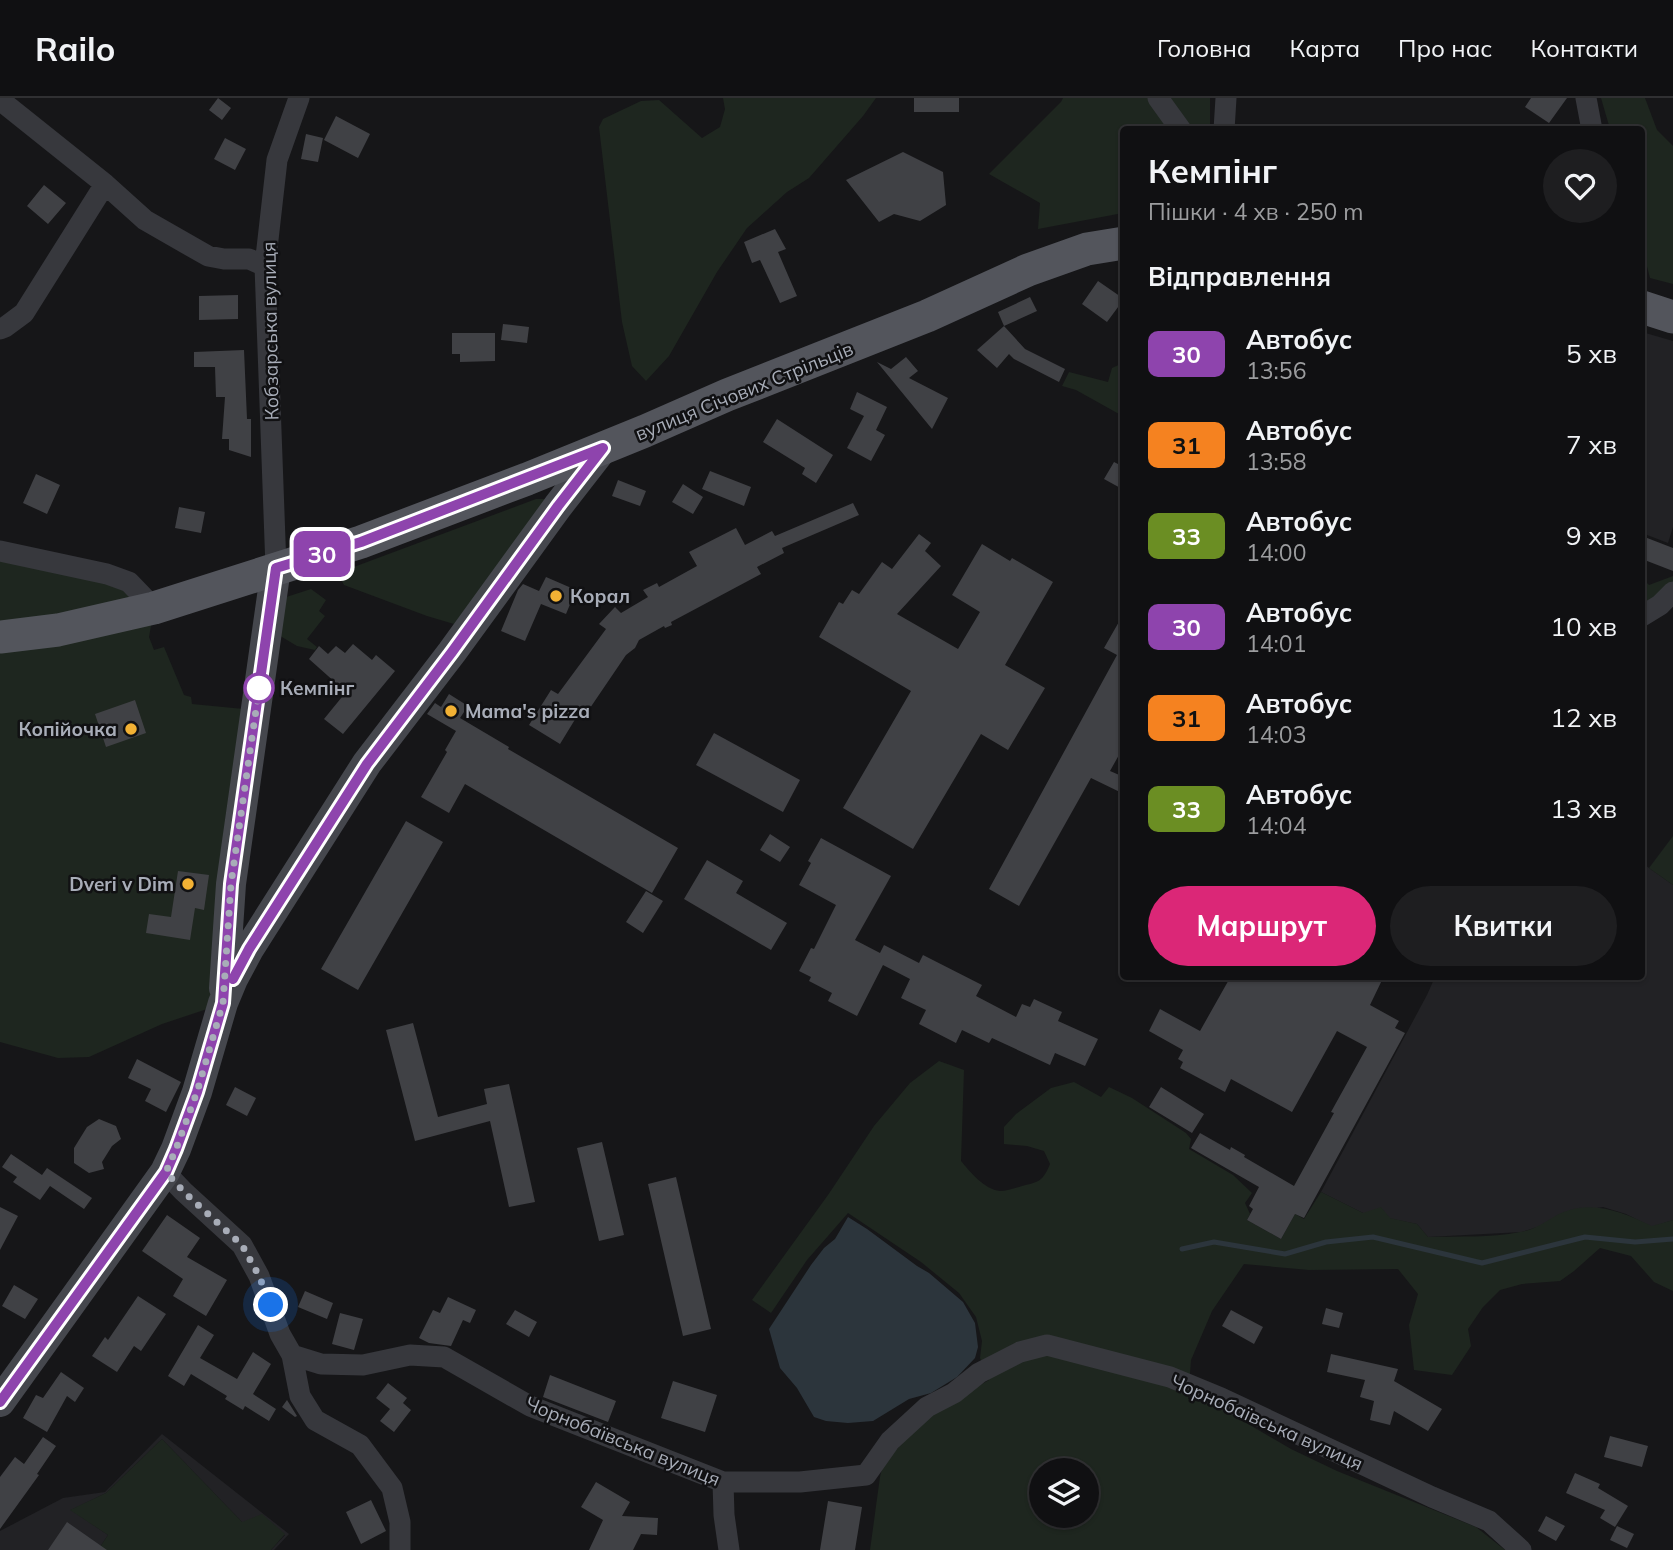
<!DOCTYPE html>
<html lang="uk">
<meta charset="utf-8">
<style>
:root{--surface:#101012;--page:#1e1e20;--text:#f1f3f6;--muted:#9c9d9f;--line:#303032;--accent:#db2777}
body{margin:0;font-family:Mulish,sans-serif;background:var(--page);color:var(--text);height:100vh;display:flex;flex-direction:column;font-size:26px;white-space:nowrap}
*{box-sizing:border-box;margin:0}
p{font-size:23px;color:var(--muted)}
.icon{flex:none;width:38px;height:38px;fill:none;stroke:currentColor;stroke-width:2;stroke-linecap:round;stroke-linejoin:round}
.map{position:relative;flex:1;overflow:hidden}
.sheet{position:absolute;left:1120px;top:28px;width:525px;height:854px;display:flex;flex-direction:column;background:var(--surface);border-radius:7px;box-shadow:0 2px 5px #0004,0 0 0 2px var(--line)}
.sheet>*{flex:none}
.badge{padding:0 14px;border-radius:10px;font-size:24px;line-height:46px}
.buttons{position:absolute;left:1029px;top:1360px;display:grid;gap:14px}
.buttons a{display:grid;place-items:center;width:70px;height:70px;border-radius:50%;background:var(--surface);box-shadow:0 2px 5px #0004,0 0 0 2px var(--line);font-size:35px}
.you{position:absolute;width:35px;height:35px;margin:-18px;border:5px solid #fff;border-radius:50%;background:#1a73e8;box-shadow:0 0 0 10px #1a73e833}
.map>.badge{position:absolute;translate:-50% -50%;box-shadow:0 0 0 4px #fff}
h2{padding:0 28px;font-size:26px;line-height:63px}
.round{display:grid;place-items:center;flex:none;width:74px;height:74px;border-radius:37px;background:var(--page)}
.head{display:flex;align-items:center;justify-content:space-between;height:119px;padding:0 28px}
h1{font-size:33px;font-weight:700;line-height:52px}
.cta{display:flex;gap:14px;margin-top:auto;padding:14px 28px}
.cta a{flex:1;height:80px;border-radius:42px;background:var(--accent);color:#fff;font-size:28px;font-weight:700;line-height:80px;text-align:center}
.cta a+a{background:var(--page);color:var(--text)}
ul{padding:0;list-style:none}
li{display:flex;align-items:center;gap:21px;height:91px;padding:0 28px}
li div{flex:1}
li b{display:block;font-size:26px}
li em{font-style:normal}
li .badge{min-width:77px;font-weight:700;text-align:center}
header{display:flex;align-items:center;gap:42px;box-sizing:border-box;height:98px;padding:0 35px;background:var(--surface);border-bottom:2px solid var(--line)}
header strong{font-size:33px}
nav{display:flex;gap:38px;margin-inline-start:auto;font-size:24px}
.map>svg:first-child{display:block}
</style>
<header>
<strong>Railo</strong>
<nav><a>Головна</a><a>Карта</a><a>Про нас</a><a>Контакти</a></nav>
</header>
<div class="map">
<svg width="1673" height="1452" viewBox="0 0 1673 1452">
<rect width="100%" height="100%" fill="#161618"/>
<path fill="#222225" d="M1642 234 1673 243V429L1668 445 1642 435Z
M1642 765 1673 787V1122L1652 1129 1626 1116 1603 1109 1560 1116 1541 1128 1522 1134 1428 1139 1417 1126 1363 1115 1321 1094 1427 897 1435 879 1642 878Z
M162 1336 289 1436 274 1452H271L285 1437 242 1424 162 1341 106 1395 71 1412 108 1437 98 1452H0V1433L63 1400 105 1394Z"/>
<path fill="#1e261f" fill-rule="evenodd" d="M723 0H876L863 18 809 80 787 94 747 130 717 174 669 258 646 283 632 268 622 224 599 29 603 21 641 3 659 2 702 40 720 29 725 11Z
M1063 0H1210V31L1124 32 1123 115 1038 131 1040 105 989 76 1061 4Z
M1601 0H1645L1657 32 1673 48V186L1650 180 1642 149V32L1610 31Z
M1123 265V314L1119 316 1076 292 1062 288 1069 274 1108 284 1112 270Z
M536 401H544L548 407 454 526 427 518 344 487 339 478 340 475 343 473Z
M0 454 108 477 154 511 149 539 154 552 164 549 184 597 191 599 192 606 254 612 222 906 162 926 89 959 58 960 0 944Z
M1642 462 1646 463 1644 482 1649 487 1673 478V499L1642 521Z
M311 491 326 502 319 513 325 518 307 541 317 549 315 552 297 548 272 533 277 502Z
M1673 738V787L1649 770Z
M939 963 964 972 961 1063C971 1075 984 1091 1000 1093 1007 1093 1015 1090 1022 1088 1039 1084 1043 1083 1050 1066L1044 1053 1027 1048 1004 1046V1029L1016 1016 1051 990 1074 984 1101 999 1109 989 1132 1000 1186 1035 1191 1041 1189 1051 1233 1077 1252 1095 1245 1105 1250 1116 1247 1122 1281 1141 1295 1116 1304 1121 1321 1094 1363 1115 1381 1109 1390 1120 1417 1126 1428 1139C1458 1138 1490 1140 1520 1134 1535 1132 1546 1123 1559 1116 1592 1101 1622 1114 1652 1128L1673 1122V1193L1654 1184 1631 1158 1600 1150 1574 1173 1560 1183 1522 1186 1500 1192 1483 1209 1468 1231 1471 1248 1452 1277 1414 1272 1409 1227 1418 1196 1398 1171 1309 1172 1244 1166 1212 1213 1191 1262 1188 1301 1214 1306 1291 1351 1337 1373 1476 1429 1505 1452H870L880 1379 883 1366 929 1317 989 1282 980 1260 982 1243 976 1219 959 1195 921 1164 848 1115 807 1162 771 1215 752 1202 828 1097 874 1028 910 985ZM1041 1372H1087V1418H1041Z
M162 1341 242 1424 262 1416 285 1436 271 1452H98L108 1437 70 1412 106 1395Z"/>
<path fill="#2c353c" d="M848 1119 867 1131 917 1168 929 1175 963 1204 975 1225 978 1249 975 1260 957 1279 931 1295 909 1301 873 1323 848 1325 826 1323 814 1319 797 1290 780 1270 769 1231 811 1167 824 1150 835 1141Z"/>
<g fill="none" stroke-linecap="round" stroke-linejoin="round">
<path stroke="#2c353c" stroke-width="5" d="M1182 1151 1214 1144 1285 1156 1326 1144 1373 1139 1482 1165 1585 1139 1635 1144 1673 1141"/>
</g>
<path fill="#404145" d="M218 0 231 10 222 22 209 12Z
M914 0H959V14H914Z
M1531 0H1567L1549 25 1525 9Z
M336 18 370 36 358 60 324 42Z
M306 36 323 40 318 64 301 61Z
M225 40 246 51 235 72 214 61Z
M903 54 943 74 946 107 920 123 894 116 879 124 846 82Z
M44 87 66 105 48 126 27 108Z
M775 131 786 151 778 154 797 198 780 205 760 162 752 165 744 144Z
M1098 183 1124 201 1107 224 1082 206Z
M238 197V221L199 222V198Z
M1030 199 1037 213 1004 228 998 214Z
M503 226 529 229 527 245 501 242Z
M1004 228 1025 251 1065 271 1059 284 1014 261 1009 256 997 270 977 252Z
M452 235H495V263L460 264V256H452Z
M244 252 247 321H251V359L229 352V341H222L225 299H216L215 269H194V254Z
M906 259 918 273 909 280 948 300 932 331 877 264 891 271Z
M857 294 887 309 876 332 885 337 871 363 847 350 864 318 850 311Z
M777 321 833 357 816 385 802 376 805 370 763 344Z
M1114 364 1124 369V392L1104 381Z
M710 373 751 389 744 408 702 391Z
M36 376 60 387 47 416 23 405Z
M618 382 646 393 640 408 612 398Z
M683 386 703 399 693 416 672 404Z
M853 405 859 417 782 450 784 455 757 469 761 476 671 524 672 527 665 530 664 528 639 542 635 550 626 557 588 613 582 610 560 646 529 627 551 592 558 596 606 531 599 526 615 509 621 515 648 499 643 492 657 485 659 489 697 468 689 454 736 430 745 447 772 433 775 438Z
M179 409 205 414 201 435 175 430Z
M919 436 931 445 925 453 941 468 897 516 958 551 980 514 952 497 982 446 1010 463 1012 460 1053 484 1005 567 1045 590 1008 652 981 636 913 751 843 710 911 593 819 539 839 504 843 506 852 492 859 496 882 464 892 471Z
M1642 438 1673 450V473L1642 461Z
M546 479 576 492 566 516 541 506 525 543 501 533 518 492 523 486 539 493Z
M1124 515V629L1118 639 1124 641V648L1110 673 1124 679V696L1091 680 1019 808 989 791 1117 557 1104 550Z
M353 546 372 562 376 557 395 573 343 636 324 621 346 594 309 561 319 548 328 556 336 548 345 555Z
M449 596 468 608 460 620 509 649 508 651 678 750 652 795 465 686 449 715 421 699 447 654 445 652 456 633 427 616 435 605 441 609Z
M135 602 146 635 106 649 95 616Z
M714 635 800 682 783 714 696 667Z
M406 723 443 744 358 892 321 871Z
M770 736 790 749 780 764 760 752Z
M821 740 891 778 855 842 880 855 884 847 919 865 923 857 982 887 976 898 1016 919 1022 906 1030 909 1034 901 1062 914 1058 923 1098 941 1085 968 1055 955 1050 967 992 940 989 945 962 932 956 945 919 926 926 912 901 900 910 881 883 867 857 918 828 903 832 895 809 883 811 879 799 873 811 850 814 851 836 807 799 787 811 765 808 763Z
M707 762 743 783 736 795 787 825 771 852 684 801Z
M178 773 209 777 204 812 195 810 190 842 146 835 149 816 171 819Z
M646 793 663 803 643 835 626 824Z
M1231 878H1384L1370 907 1399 923 1395 930 1405 935 1304 1120 1295 1116 1281 1141 1247 1122 1253 1111 1249 1108 1259 1089 1191 1050 1200 1035 1230 1052 1231 1049 1245 1057 1244 1059 1294 1088 1334 1015 1331 1014 1367 949 1337 933 1292 1014 1231 981 1225 994 1180 970 1183 964 1178 961 1183 952 1149 933 1160 911 1200 933Z
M413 925 438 1019 487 1006 484 991 509 986 535 1104 509 1109 490 1023 415 1043 386 932Z
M137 961 181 984 166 1014 145 1003 151 991 128 980Z
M235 989 256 1000 247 1018 226 1007Z
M1161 989 1204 1016 1192 1035 1149 1009Z
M99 1021 116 1028 121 1041 112 1048 102 1064 104 1071 89 1075 74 1065V1050L87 1029Z
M602 1044 624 1137 599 1143 577 1050Z
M11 1056 42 1077 47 1070 92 1100 84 1111 50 1088 40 1102 13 1084 17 1079 2 1069Z
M676 1079 711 1231 683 1238 648 1086Z
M0 1109 18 1118 0 1152Z
M167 1117 200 1140 187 1159 227 1182 206 1218 173 1198 183 1181 142 1153Z
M14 1187 38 1201 25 1221 2 1208Z
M305 1193 333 1205 327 1221 298 1209Z
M138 1198 166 1216 141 1253 134 1248 117 1274 92 1258 105 1239 108 1242Z
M448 1199 476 1212 470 1225 463 1222 451 1248 429 1245 419 1240 433 1212 440 1215Z
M1326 1210 1343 1215 1339 1230 1322 1226Z
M515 1212 537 1224 529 1239 506 1226Z
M1231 1212 1263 1229 1254 1246 1222 1228Z
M340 1215 363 1221 354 1252 332 1246Z
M198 1227 214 1237 200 1260 237 1281 253 1254 271 1266 253 1296 276 1311 269 1323 245 1308 243 1312 225 1301 227 1298 191 1276 184 1288 168 1278Z
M1331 1256 1398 1271 1394 1283 1442 1311 1428 1333 1394 1313 1390 1327 1370 1322 1374 1303 1360 1299 1365 1282 1327 1274Z
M61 1274 84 1290 75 1304 67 1298 47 1334 23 1320 36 1297 43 1300Z
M550 1277 616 1303 608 1324 543 1299Z
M673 1283 717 1297 705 1334 661 1320Z
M388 1285 407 1300 403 1305 411 1312 394 1334 380 1323 390 1311 376 1300Z
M287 1302 297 1318 295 1319 282 1309Z
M1610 1338 1648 1348 1642 1369 1604 1359Z
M43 1339 56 1348 37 1376 39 1377 0 1431V1379L15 1359 24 1366Z
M1575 1375 1600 1386 1598 1390 1628 1408 1615 1429 1600 1420 1605 1412 1566 1395Z
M596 1384 630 1404 622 1418 658 1420 657 1437 641 1436 633 1452H589L603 1422 581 1409Z
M371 1402 386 1433 361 1446 346 1414Z
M828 1403 862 1409 855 1452H820Z
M1546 1418 1565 1428 1556 1443 1538 1433Z
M67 1424 107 1452H48Z
M1617 1428 1634 1436 1627 1450 1610 1442Z"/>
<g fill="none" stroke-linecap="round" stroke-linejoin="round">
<path stroke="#37383d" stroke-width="21" d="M1158 0 1181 32
M1586 0 1592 32
M0 2 105 86 145 122 208 158 224 161H249L265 168
M1224 32 1226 0
M0 231 5 229 24 215 105 86
M0 453 107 476 129 484 154 510
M276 470 265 168 277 62 299 0
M1642 518 1660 507 1673 494
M165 1074 183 1093 242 1147 259 1178 280 1236 292 1257 321 1266 363 1267 410 1257 444 1259 530 1308 723 1384H800L866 1377 890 1343 927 1309 954 1295 979 1275 1020 1254 1047 1247 1170 1279 1221 1300 1432 1399 1489 1423 1521 1452
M292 1257 300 1298 315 1322 360 1347 392 1390 400 1424V1452
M723 1384 724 1417 729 1452"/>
<path stroke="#45474d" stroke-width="30" d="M224 890 231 786 276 470
M0 1304 165 1074 176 1051 197 994 223 905 233 881 249 851 367 665 452 554 558 408 603 350"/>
<path stroke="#53555c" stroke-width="33" d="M1642 209 1673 219
M0 539 58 532 154 510 361 444 527 381 645 333 727 297 927 218 1028 172 1087 151 1124 145"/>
</g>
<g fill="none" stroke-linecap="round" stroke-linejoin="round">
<g stroke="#fff" stroke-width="16">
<path id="line" d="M0 1304 166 1074 176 1051 197 994 223 905 231 786 276 470 361 444 603 350 558 408 452 554 367 666 249 851 233 881"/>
</g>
<use href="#line" stroke="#8e44ad" stroke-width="10"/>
<path stroke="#a8adb8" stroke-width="7" stroke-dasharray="0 12.6" d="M259 590 260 584 231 786 223 905 197 994 176 1051 166 1074 183 1093 242 1147 259 1178 271 1207"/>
</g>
<g fill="#f2b134" stroke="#111113" stroke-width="2.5">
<circle cx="556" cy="498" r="7"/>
<circle cx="451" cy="613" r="7"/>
<circle cx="131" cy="631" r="7"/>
<circle cx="188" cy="786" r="7"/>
</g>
<circle fill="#fff" stroke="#8e44ad" stroke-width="3.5" cx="259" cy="590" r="14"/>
<g text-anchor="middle" stroke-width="5" stroke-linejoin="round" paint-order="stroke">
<g font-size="19" fill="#a8adb8" stroke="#111113">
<text transform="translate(270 233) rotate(-91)" y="7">Кобзарська вулиця</text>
<text transform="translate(744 293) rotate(-22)" y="7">вулиця Січових Стрільців</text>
<text transform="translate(1267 1324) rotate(24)" y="7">Чорнобаївська вулиця</text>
<text transform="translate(623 1343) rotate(22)" y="7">Чорнобаївська вулиця</text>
</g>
<g font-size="19" font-weight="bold" fill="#a8adb8" stroke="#111113" text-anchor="start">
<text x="570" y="505">Корал</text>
<text x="465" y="620">Mama's pizza</text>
<text x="117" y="638" text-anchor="end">Копійочка</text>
<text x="174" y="793" text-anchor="end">Dveri v Dim</text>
</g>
<g font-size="19" font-weight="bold" fill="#a8adb8" stroke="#111113" text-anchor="start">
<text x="280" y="597">Кемпінг</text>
</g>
</g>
</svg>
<div class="buttons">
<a><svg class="icon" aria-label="layers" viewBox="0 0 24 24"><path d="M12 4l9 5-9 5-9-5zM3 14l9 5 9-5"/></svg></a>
</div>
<div class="you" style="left:271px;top:1207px"></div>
<b class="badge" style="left:322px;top:456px;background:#8e44ad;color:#fff">30</b>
<section class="sheet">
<div class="head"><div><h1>Кемпінг</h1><p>Пішки · 4 хв · 250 m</p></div><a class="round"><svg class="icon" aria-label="heart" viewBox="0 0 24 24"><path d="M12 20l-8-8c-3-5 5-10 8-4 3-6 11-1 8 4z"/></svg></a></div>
<h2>Відправлення</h2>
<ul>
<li><span class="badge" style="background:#8e44ad;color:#fff">30</span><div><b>Автобус</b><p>13:56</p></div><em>5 хв</em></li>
<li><span class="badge" style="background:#f58220;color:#111">31</span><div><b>Автобус</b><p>13:58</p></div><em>7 хв</em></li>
<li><span class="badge" style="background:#6b8e23;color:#fff">33</span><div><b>Автобус</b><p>14:00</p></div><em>9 хв</em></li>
<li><span class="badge" style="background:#8e44ad;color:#fff">30</span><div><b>Автобус</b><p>14:01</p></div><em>10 хв</em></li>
<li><span class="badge" style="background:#f58220;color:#111">31</span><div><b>Автобус</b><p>14:03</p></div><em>12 хв</em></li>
<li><span class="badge" style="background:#6b8e23;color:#fff">33</span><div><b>Автобус</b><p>14:04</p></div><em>13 хв</em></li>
</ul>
<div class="cta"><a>Маршрут</a><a>Квитки</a></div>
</section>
</div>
